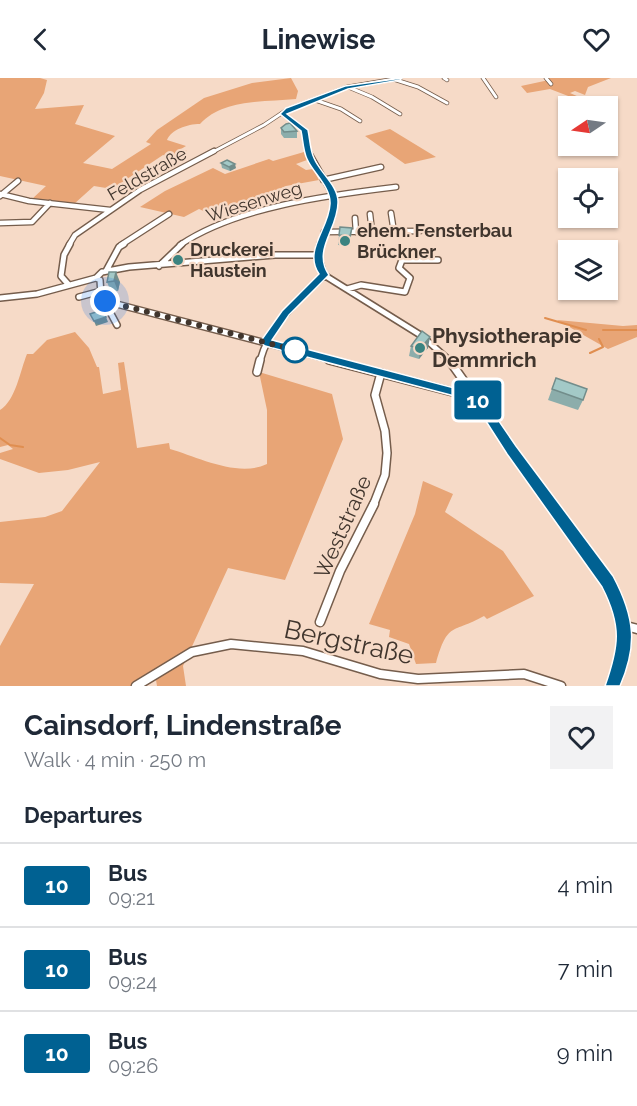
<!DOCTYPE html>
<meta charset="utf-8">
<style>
:root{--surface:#fff;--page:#f2f2f3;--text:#1f2937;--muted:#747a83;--line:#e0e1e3}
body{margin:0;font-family:Raleway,sans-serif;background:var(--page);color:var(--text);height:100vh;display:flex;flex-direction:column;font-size:22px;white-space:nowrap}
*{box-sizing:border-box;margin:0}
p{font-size:20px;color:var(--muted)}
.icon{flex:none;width:33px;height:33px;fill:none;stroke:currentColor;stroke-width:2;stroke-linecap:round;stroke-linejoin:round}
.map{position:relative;height:608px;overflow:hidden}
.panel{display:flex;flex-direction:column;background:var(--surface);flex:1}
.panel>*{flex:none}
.badge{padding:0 12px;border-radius:4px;font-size:21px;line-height:39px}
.needle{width:39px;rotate:257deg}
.controls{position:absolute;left:558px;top:18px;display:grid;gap:12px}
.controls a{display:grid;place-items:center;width:60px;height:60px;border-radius:0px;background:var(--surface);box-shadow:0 2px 4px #0004;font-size:30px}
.you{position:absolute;width:30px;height:30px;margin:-15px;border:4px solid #fff;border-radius:50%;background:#1a73e8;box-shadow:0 0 0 9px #1a73e833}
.map>.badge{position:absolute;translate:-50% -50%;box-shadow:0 0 0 3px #fff}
h2{padding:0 24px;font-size:22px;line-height:54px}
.round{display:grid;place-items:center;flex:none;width:63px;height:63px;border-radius:0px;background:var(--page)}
.summary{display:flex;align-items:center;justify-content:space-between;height:102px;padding:0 24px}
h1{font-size:28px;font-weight:700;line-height:45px}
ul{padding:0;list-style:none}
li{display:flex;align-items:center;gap:18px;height:84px;padding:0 24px;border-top:2px solid var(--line)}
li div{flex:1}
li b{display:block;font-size:22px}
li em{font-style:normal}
li .badge{min-width:66px;font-weight:700;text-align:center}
header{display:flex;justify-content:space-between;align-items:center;height:78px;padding:0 24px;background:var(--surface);font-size:27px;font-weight:700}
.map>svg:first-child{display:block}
</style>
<header><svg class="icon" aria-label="back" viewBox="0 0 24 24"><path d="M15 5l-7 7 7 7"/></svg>Linewise<svg class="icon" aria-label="heart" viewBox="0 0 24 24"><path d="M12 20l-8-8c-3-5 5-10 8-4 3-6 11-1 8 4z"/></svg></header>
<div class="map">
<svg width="637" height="608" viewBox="0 0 637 608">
<rect width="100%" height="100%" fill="#f6dac7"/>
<path fill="#e8a576" d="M0 0H40L47 2 44 15 35 31 84 27 75 46 115 58 83 85 112 91 151 66 146 64 157 52 204 20 252 5 291 0 298 13 296 21C264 24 223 21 200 46 187 46 171 52 167 62L186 68 181 71 187 73 174 80 163 77 112 111 94 108 74 126 32 121 46 108 0 98Z
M547 0H611L588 9 585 17 575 13 570 15 579 19 576 21 550 11 527 15 521 8 549 2Z
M390 51 436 79 405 86 365 58Z
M304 74 307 82 296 86 306 92 313 91 319 102 286 108 223 134 217 131 208 135 199 131 184 139 140 129 165 113 213 90 225 96 269 81 273 83Z
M557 242 623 248 637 247V259L608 271Z
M75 254 89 270 97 289H99L103 316 121 312 118 285 124 284 137 370 169 365 170 371C198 379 238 400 267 386V332L259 294 332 316 343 361 285 502 228 490 183 588 186 608H157L156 602 146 608H0V568L34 506 0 505V444L45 439 62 433 100 384 68 392 39 395 0 381V375L13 371 8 367 0 369V332C16 322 20 293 27 276H33L47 262Z
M423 403 453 416 445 434 503 473 534 518 487 541 484 538C452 556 448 543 436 585L416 586 409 566 389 559 390 552 369 546 415 436Z"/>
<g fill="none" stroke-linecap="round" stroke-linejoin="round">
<path stroke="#e08e50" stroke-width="2" d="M545 240 586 252
M603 252H637
M590 275 603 269 599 261
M0 360 10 367 23 369"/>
<g stroke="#755d4c" stroke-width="4.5">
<path id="minor-far4" d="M444 0 447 2
M483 0 496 19
M546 0 551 6
M393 1 418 9 447 25
M348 9 372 19 400 36
M315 22 341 31 360 43
M283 36 305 52 308 75
M211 75 264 47 288 31 347 9 400 0"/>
</g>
<g stroke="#755d4c" stroke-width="7">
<path id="minor-far3" d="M308 73 334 119 333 134 320 167
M323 102 381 89
M0 116 29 123 110 132
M0 118 18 103
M391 135 394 154
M370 136 372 154
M355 140 356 154
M0 145 32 144 50 125
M324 154 420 153
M69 167 75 157 140 112 214 73
M121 167 169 136
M180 167C236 129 329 117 396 109"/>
</g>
<g stroke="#755d4c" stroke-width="8">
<path id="minor-far2" d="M320 166 318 178 324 197 422 258 450 283
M159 188 182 166
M106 193 119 169 124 166
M96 200 100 202 101 217 105 223 335 283
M68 206 61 198 64 177 70 166
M347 211 361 207 405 214 410 200 399 190 402 182H438
M79 219 101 213
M0 220 37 216 96 200 102 194 129 189 275 177H317
M112 225 110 234 117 247
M260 283C270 246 297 223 324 197"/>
</g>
<g stroke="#755d4c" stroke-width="10">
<path id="minor-far1" d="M329 282 476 320
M449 282 553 428
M257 294 260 282
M373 428 385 397 387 375 385 353 375 317 381 295"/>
</g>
<g stroke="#755d4c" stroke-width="11">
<path id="minor" d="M552 426C579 464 621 505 624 554 626 572 620 590 614 608
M320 544 340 493 374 426
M626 548 637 551
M136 608 192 574 231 566 303 573 380 596 418 601 524 596 561 608"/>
</g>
<use href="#minor-far4" stroke="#fff" stroke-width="3"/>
<use href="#minor-far3" stroke="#fff" stroke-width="4.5"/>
<use href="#minor-far2" stroke="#fff" stroke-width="5"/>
<use href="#minor-far1" stroke="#fff" stroke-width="7"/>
<use href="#minor" stroke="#fff" stroke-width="8"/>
</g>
<path fill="#8cadab" d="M281 50 297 53V60H284L281 56Z
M221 85 236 90 230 93 222 90Z
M352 150 350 168 338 167 339 157Z
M109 194 120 204 118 213 111 214 107 204Z
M411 268 428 270 419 281 409 278Z
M556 300 583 322 578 332 548 322Z"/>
<path fill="#728d8b" d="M235 86 236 90 230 93 229 89Z
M116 194 120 204 118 213 114 203Z
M106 239 108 244 96 248 94 243Z
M430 259 428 270 419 281 420 271Z"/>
<path fill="#a3c9c7" stroke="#728d8b" stroke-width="1.5" d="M290 45 297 53 284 54 281 50 286 46Z
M227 82 235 86 229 89 221 85Z
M340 149 352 150 350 158 339 157Z
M109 194H116L114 203 107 204Z
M102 232 106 239 94 243 90 236Z
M422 253 430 259 420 271 411 268Z
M556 300 587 311 583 322 552 311Z"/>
<path fill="#006192" stroke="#fff" stroke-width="1.5" d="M400 2 348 11 287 36 308 52C310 61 310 72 314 80 320 95 339 108 338 125 338 151 312 172 329 197L289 237 272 262 481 317 516 368 613 498C636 541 637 569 620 608H605C619 568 622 548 602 509L507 376 473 323 265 268 260 264 282 233 319 196C303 172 329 151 330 126 331 109 313 95 307 81 303 73 303 62 301 53L280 36 286 30 345 8 402 0Z"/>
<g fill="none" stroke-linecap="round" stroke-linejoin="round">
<path stroke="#40352d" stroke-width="6" stroke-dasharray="0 10.8" d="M105 223 295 272"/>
</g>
<g fill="#3b8380" stroke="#f6dac7" stroke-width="2">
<circle cx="345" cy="163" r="6"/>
<circle cx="178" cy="182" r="6"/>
<circle cx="420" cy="270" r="6"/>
</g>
<circle fill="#fff" stroke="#006192" stroke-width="3" cx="295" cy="272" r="12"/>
<g text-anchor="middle" stroke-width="4.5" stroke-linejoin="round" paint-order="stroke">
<g font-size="18" fill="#40352d" stroke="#f6dac7">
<text transform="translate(147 96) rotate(-30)" y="6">Feldstraße</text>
<text transform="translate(254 124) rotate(-17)" y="6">Wiesenweg</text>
</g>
<g font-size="18" font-weight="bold" fill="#40352d" stroke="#f6dac7" text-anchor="start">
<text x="357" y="159">ehem. Fensterbau<tspan x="357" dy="21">Brückner</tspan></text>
<text x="190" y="178">Druckerei<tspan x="190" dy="21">Haustein</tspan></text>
</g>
<g font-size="21" font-weight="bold" fill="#40352d" stroke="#f6dac7" text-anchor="start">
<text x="432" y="265">Physiotherapie<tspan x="432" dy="24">Demmrich</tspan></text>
</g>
<g font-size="21" fill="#40352d" stroke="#f6dac7">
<text transform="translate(343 449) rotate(-66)" y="7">Weststraße</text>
</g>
<g font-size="26" fill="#40352d" stroke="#f6dac7">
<text transform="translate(349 564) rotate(12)" y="9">Bergstraße</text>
</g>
</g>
</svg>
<div class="controls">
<a><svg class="needle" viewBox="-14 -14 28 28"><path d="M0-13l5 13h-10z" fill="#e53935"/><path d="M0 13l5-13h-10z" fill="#747a83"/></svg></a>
<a><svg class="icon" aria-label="locate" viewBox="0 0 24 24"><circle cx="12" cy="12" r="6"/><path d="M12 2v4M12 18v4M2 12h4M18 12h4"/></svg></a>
<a><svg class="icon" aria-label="layers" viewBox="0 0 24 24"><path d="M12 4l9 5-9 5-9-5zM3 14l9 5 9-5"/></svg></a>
</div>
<div class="you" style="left:105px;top:223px"></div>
<b class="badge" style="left:478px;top:322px;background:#006192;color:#fff">10</b>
</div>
<section class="panel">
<div class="summary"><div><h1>Cainsdorf, Lindenstraße</h1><p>Walk · 4 min · 250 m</p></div><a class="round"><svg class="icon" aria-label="heart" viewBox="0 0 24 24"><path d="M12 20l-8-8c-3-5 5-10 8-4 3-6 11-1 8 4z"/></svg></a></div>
<h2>Departures</h2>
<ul>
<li><span class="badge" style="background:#006192;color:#fff">10</span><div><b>Bus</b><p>09:21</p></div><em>4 min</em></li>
<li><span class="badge" style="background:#006192;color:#fff">10</span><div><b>Bus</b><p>09:24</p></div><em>7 min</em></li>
<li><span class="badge" style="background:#006192;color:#fff">10</span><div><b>Bus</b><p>09:26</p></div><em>9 min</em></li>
</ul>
</section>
